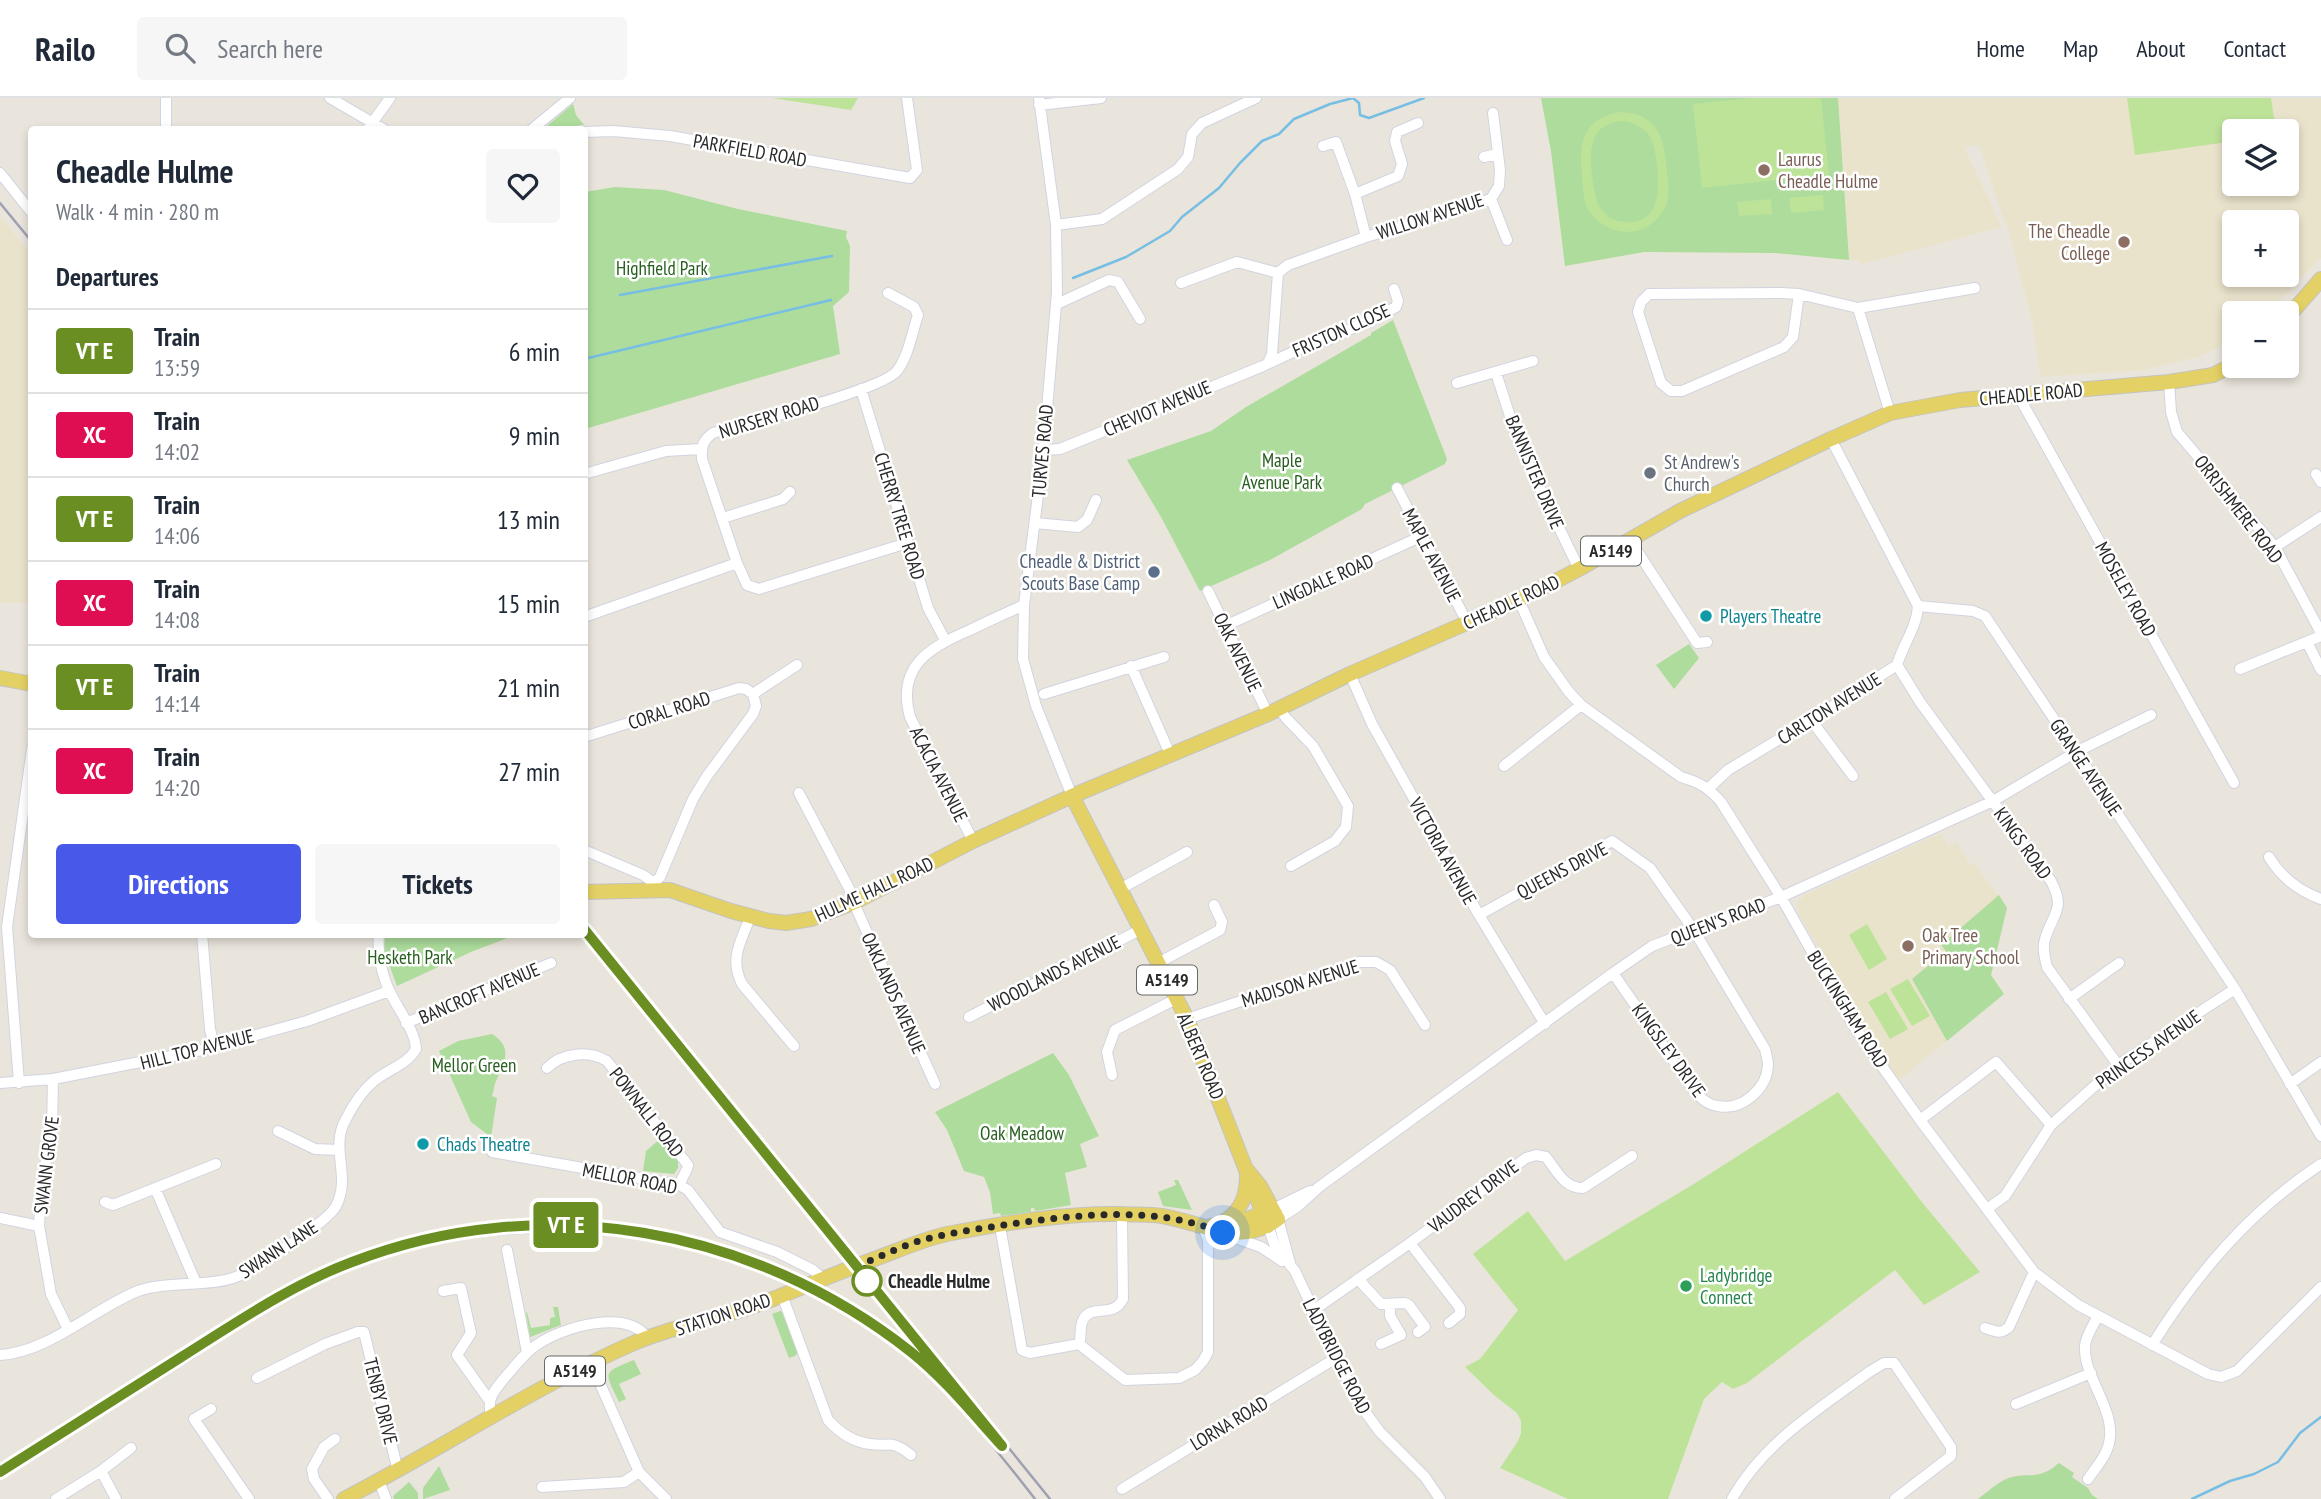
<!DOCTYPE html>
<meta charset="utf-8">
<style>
:root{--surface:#fff;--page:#f6f6f7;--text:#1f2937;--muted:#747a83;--line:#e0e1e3;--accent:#4859ea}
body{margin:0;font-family:"PT Sans Narrow",sans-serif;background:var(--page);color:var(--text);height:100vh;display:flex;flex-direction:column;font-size:26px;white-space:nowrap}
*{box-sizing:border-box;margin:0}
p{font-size:23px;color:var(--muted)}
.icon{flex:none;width:38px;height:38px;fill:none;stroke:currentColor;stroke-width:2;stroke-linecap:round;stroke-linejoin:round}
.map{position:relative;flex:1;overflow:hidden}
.details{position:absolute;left:28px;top:28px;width:560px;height:812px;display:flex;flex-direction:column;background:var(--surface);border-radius:7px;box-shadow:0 4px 10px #0003}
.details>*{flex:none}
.badge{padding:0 14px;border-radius:5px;font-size:24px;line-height:46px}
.fabs{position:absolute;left:2222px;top:21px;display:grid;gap:14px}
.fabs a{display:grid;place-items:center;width:77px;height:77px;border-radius:7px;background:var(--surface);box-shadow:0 4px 10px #0003;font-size:35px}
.you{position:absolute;width:35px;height:35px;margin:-18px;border:5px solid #fff;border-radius:50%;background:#1a73e8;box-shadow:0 0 0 10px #1a73e833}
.map>.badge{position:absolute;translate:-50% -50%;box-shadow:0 0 0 4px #fff}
h2{padding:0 28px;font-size:26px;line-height:63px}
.round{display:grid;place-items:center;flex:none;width:74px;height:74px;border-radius:7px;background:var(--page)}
.overview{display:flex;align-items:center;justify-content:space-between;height:119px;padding:0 28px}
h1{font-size:33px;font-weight:700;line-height:52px}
.action{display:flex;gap:14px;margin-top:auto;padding:14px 28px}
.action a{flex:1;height:80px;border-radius:7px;background:var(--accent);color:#fff;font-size:28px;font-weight:700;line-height:80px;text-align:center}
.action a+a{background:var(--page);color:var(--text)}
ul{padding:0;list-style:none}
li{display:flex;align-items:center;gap:21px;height:84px;padding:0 28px;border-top:2px solid var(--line)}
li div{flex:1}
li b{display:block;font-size:26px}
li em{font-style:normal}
li .badge{min-width:77px;font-weight:700;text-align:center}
header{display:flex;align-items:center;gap:42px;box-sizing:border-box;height:98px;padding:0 35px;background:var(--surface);border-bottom:2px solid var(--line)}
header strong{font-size:33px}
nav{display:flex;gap:38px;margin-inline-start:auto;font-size:24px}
.search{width:490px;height:63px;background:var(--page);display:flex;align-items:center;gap:18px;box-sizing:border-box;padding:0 24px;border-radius:7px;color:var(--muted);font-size:26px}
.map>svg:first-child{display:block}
</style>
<header>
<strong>Railo</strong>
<div class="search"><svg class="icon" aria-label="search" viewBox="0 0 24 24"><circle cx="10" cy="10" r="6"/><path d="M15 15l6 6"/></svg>Search here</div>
<nav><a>Home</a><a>Map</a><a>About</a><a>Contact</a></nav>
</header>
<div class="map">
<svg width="2321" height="1401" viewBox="0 0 2321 1401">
<rect width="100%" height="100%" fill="#eae5dc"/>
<path fill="#eae3cc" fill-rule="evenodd" d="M1541 0H2321V160L2268 215H2235V242L2198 259 2144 272 2040 279 2033 227 2008 129 2001 114 1979 47 1964 49 2002 129 1862 166 1858 163 1815 158 1775 155 1644 154 1565 168 1551 53ZM2235 33H2287V86H2235ZM2235 124H2287V177H2235Z
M0 118 31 156V505H0Z
M1941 735 1948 748 1957 744 1970 766 1974 765 2007 810 1991 877 2004 896 1899 982 1886 964 1800 818 1797 810 1798 803 1806 796Z"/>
<path fill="#addc9c" d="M1541 0H1838L1849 162 1775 155 1644 154 1565 168 1551 53Z
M573 6 576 17 584 27 547 31 548 27Z
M615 89 664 92 738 111 847 133 846 139 850 148 849 194 833 208 840 256 585 331V94Z
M1393 222 1447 361 1445 366 1365 406 1362 411 1270 462 1200 493 1161 419 1127 362 1211 333 1246 309 1371 237V235Z
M1689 546 1699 560 1674 591 1656 567Z
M1999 797 2007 810 1991 877 2004 896 1947 943 1912 881 1946 853 1941 847Z
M385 836H515V837L471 854 397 888 384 853Z
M492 936C513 949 505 964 497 981 494 986 494 993 492 998L497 1000 491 1039 471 1024 439 953 458 943Z
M1053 955 1069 977 1099 1038 1080 1046 1087 1069 1065 1075 1071 1107 1035 1113 1034 1110H1031V1114L1001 1118 1000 1115 993 1116 990 1094 984 1079 964 1073 947 1032 935 1014Z
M661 1040 678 1061V1070L674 1076 643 1073 646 1053Z
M1174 1082H1178L1192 1112 1163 1108 1158 1094 1176 1087Z
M553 1209H558L561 1227 530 1239 526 1215 527 1214 531 1230 550 1227V1220L555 1219Z
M780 1213 783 1214 798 1254 795 1258 789 1260 772 1216Z
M634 1262 641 1276 619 1286 626 1301 619 1304C604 1273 602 1275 634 1262Z
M2059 1365 2074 1375 2072 1379 2088 1390 2092 1397 2098 1401H1978C1987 1394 1996 1386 2006 1381 2030 1372 2035 1385 2059 1365Z
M439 1368 450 1392 423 1401V1390Z
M409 1384 418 1395V1401H394L393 1398Z"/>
<path fill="#bde399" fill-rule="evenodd" d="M772 0H858L851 12Z
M1752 0H1821L1829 76 1702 90 1693 6Z
M2127 0H2271L2276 33H2235V43L2135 57Z
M1621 14C1659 16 1664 40 1667 73 1668 84 1670 94 1667 105 1662 119 1651 129 1636 133 1615 137 1592 125 1585 104 1583 95 1583 86 1582 77 1578 45 1584 19 1621 14ZM1625 23C1634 25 1642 29 1648 36 1655 45 1655 56 1657 67 1659 90 1661 125 1627 124 1599 123 1595 101 1592 78 1589 51 1590 24 1625 23Z
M1823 97 1824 112 1791 115 1789 100Z
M1771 101 1772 116 1739 118 1737 104Z
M1867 826 1887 861 1869 872 1849 837Z
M1908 881 1930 918 1912 928 1890 891Z
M1886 894 1908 931 1890 941 1868 904Z
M1838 994 1921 1103 1980 1174 1924 1207 1895 1172 1747 1285 1733 1291 1722 1284 1704 1301 1668 1401H1568L1500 1370 1518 1343 1521 1335V1323L1517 1315 1495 1298 1465 1269 1480 1261 1518 1212 1473 1156 1528 1113 1565 1163 1697 1084Z"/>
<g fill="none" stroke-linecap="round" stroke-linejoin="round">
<path stroke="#77bee4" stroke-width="2.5" d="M1073 180 1126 159 1170 133 1182 119 1219 90 1240 65 1262 43 1279 36 1294 21 1330 6 1353 0 1359 5 1360 17 1369 20 1424 0
M620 197 832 158
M584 261 831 202
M2192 1401 2230 1383 2254 1376 2278 1364 2300 1335 2321 1319"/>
<g stroke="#d1d3e0" stroke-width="12">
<path id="minor" d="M330 0 385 32
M1039 0 1056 127 1057 194 1043 358 1024 507 1023 561 1036 608 1072 698
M1039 7 1101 0
M166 32V0
M367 32 390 0
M531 32 570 0
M584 34 613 33 670 38 910 80 917 72 907 0
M1323 48 1336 44 1355 96 1366 139
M1484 59 1498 56
M0 75 32 115
M1355 96 1398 78 1402 66 1395 43 1397 34 1418 25
M1491 101 1507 142
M1056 127 1102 121 1178 71 1188 59 1192 36 1202 25 1256 0
M1181 185 1237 164 1278 175
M1799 196 1793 239 1784 249 1682 293H1671L1661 285 1638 214 1641 204 1649 196 1781 195 1799 196 1858 210 1975 190
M1057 206 1109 182 1118 184 1140 221
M1858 210 1890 315
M1269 263 1272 256 1278 175 1288 167 1366 139 1491 101 1499 88 1500 72 1493 15
M1496 275 1520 349 1579 471
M2169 284 2171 314 2177 334 2275 449 2321 535
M1457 285 1533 263
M861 291 928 510 945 542
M2018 297 2234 685
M1831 341 1918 508 1973 513 1985 518 2235 891 2321 1038
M1043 352 1060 351 1263 268 1321 241 1326 243 1396 209 1398 203 1394 191
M584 376 666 353 701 351
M2316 376 2321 384
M1397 390 1467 524
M723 420 783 401 790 394
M1035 425 1078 429 1087 422 1096 402
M1630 442 1697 545 1707 544
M2275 449 2321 419
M737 465 747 487 759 491 907 445
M1208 493 1268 616
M1519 502 1544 559 1569 594 1581 607 1681 679C1699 684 1709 690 1721 704L1781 799 1855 930 1920 1022 2034 1174 2078 1207 2208 1276 2221 1279 2237 1273 2321 1189
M584 519 737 465 702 361C701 348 703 342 713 335 744 326 882 292 897 273 908 259 912 235 918 217L914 209 888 195
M1225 528 1422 438
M2307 544 2321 572
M1897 567 1920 604 2051 783C2066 811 2053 815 2045 841 2042 850 2045 860 2047 869L2118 967
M1131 568 1170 656
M2240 571 2321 538
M1350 576 1372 626 1479 817 1545 926
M753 596 797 567
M1044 596 1164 559
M1279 610 1286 620 1313 648 1348 708 1346 729 1335 743 1291 768
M1811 622 1853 678
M584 639 739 590 746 591 753 596
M1504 668 1581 607
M1709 690 1728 672 1811 622 1897 567C1903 546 1917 529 1918 508
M799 695 853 798 857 812 935 986
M973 743 910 619C896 568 930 549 970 532 988 523 1006 515 1024 507
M584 752 643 777 654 785V789
M2269 759C2281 779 2299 793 2321 801
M654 785 660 779 693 701 707 678 753 616 756 608 753 596
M1120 791 1187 754
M1479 817 1612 743 1650 770 1693 831 1765 951C1766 956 1768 962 1768 967 1767 991 1742 1013 1718 1008 1708 1007 1702 1001 1695 994L1613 875
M750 819C741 844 729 860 742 886L794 948
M202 836 210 931 214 949
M1158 865 1220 832 1222 824 1214 807
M2069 901 2119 865
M969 919 1140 832
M1187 921 1359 864H1376L1390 872 1425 927
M406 925 551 865
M547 970C562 955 588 952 607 963L688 1067 687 1071 679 1087
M1112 977 1107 954 1115 932 1176 901
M53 981 52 1031 42 1083 39 1128 51 1196 68 1231
M0 985 53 981 202 952 307 923 389 893
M19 985 7 829 32 651
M2290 986 2321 964
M1920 1022 1996 964 2051 1027
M278 1033 315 1051 339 1052
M492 1054 679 1087 688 1092 720 1134 777 1154 813 1172 822 1180
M155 1090 196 1185
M105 1104 113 1107 216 1066
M1273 1111 1310 1093
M1987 1111 2005 1098 2051 1027 2118 967 2235 891
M0 1120 39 1128
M1000 1128 1022 1252 1030 1255 1079 1246 1125 1282 1179 1280 1195 1272 1203 1263 1208 1254V1142L1202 1127
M1268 1128 1275 1148 1295 1173 1336 1260 1363 1311 1380 1334 1425 1379 1440 1401
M1227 1137 1261 1149 1282 1163
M1410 1145 1460 1210V1216L1449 1225
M507 1152 527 1254
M1290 1165 1278 1121 1297 1109 1319 1089 1613 875 1652 848 1781 799 1993 703 2076 654 2151 617
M1358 1181 1381 1206 1405 1205 1409 1207 1425 1229 1418 1234
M443 1193 461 1190 471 1235 457 1257 489 1302
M782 1197 828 1322C839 1334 853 1344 870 1346 892 1349 890 1341 911 1357
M1314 1212 1410 1145 1526 1060 1536 1057 1546 1059C1557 1073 1564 1090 1583 1090L1632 1058
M1985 1230C1995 1233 2000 1237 2009 1229L2034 1174
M1079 1246C1082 1238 1079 1229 1083 1222 1091 1205 1113 1221 1123 1201L1122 1117
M1381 1246 1401 1237 1390 1218V1207
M2152 1247C2197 1175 2250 1113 2321 1066
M0 1257C49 1254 93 1211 138 1193 164 1183 207 1189 233 1180 251 1174 328 1124 336 1108 352 1078 329 1050 346 1021 353 1007 362 993 374 983 387 972 408 966 416 951 415 932 399 913 391 896 382 879 377 855 379 836
M591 1265 639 1374 666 1401
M257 1280 325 1246 358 1234H364L398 1373
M2016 1306 2091 1275
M211 1311 194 1321 249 1401
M492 1320C485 1300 495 1292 507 1277 517 1266 525 1254 538 1246 564 1229 626 1210 648 1240
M101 1373 116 1401
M2088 1381C2094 1372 2102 1363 2106 1354 2123 1317 2083 1283 2085 1248 2086 1237 2093 1228 2098 1218
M379 1383 386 1401
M542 1389 624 1384 639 1374
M1122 1391 1336 1260
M56 1401 101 1373 131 1350
M328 1401 314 1381 312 1371 324 1349 335 1341
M1732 1401C1763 1345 1819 1311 1869 1274L1884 1265H1894L1951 1349V1358L1895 1401"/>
</g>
<g stroke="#c3c3c3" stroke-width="16">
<path id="major" d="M2287 220 2321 181
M0 580 32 586
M1072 698 1187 921 1268 1128
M584 794 670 792 731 813 769 823 786 825 811 821 855 804 973 743 1072 698 1268 616 1350 576 1519 502 1579 471 1680 413 1831 341 1890 315 1960 302 2169 284 2213 277 2235 266
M1223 1124C1242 1113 1247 1097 1247 1077
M1211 1128 1242 1123 1272 1112
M344 1401C439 1352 529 1292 627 1248 674 1227 726 1220 773 1201 808 1187 842 1173 877 1160 902 1151 925 1140 952 1135 1006 1125 1064 1115 1120 1116 1134 1117 1148 1116 1162 1118 1205 1125 1237 1150 1278 1121L1260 1088 1247 1072"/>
</g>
<use href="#minor" stroke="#fff" stroke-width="10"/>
<use href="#major" stroke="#e4d166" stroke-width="14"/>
<path stroke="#9fa0b1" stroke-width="2.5" d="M0 105 32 144
M584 824 1050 1401
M0 1380C61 1342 122 1304 183 1266 205 1252 226 1236 248 1223 280 1204 314 1186 349 1171 391 1153 437 1143 482 1138 635 1120 788 1161 909 1257 923 1268 935 1282 947 1295 978 1329 1007 1365 1035 1401"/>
</g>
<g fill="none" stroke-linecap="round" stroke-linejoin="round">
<g stroke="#fff" stroke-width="16">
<path id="line" d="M0 1374C61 1335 122 1297 183 1258 237 1224 291 1187 352 1164 541 1091 753 1129 911 1254 944 1280 973 1316 1002 1348L584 831"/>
</g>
<use href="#line" stroke="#6b8e23" stroke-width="10"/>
<path stroke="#292929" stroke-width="7" stroke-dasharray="0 12.6" d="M867 1183 864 1165C882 1158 900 1149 919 1143 951 1134 985 1130 1018 1125 1087 1116 1157 1108 1223 1135"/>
</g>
<g fill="#8d6e63" stroke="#fff" stroke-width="2.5">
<circle cx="1764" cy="72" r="7"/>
<circle cx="2124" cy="144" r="7"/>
<circle cx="1908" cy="848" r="7"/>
</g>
<circle fill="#6b7280" stroke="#fff" stroke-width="2.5" cx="1650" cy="375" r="7"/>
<circle fill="#5c6f8a" stroke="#fff" stroke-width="2.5" cx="1154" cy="474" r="7"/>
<g fill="#0f9aa8" stroke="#fff" stroke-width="2.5">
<circle cx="1706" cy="518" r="7"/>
<circle cx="423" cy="1046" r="7"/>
</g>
<circle fill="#fff" stroke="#6b8e23" stroke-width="3.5" cx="867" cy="1183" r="14"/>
<circle fill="#2e9e5b" stroke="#fff" stroke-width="2.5" cx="1686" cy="1188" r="7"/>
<g text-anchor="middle" stroke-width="5" stroke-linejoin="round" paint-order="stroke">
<g fill="#fff" stroke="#696969" stroke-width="2">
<rect x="1581" y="438.5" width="60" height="29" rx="5"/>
<rect x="1137" y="867.5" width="60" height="29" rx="5"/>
<rect x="545" y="1258.5" width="60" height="29" rx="5"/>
</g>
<g font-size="18" font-weight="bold" fill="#292929">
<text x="1611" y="459">A5149</text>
<text x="1167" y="888">A5149</text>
<text x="575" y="1279">A5149</text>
</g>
<g font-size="19" fill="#292929" stroke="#fff">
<text transform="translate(750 52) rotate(10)" y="7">PARKFIELD ROAD</text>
<text transform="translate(1430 118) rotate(-18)" y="7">WILLOW AVENUE</text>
<text transform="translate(1341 232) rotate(-24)" y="7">FRISTON CLOSE</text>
<text transform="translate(2031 296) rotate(-5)" y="7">CHEADLE ROAD</text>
<text transform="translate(1157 310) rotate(-23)" y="7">CHEVIOT AVENUE</text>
<text transform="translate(769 319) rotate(-17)" y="7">NURSERY ROAD</text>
<text transform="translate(1042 353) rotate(-85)" y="7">TURVES ROAD</text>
<text transform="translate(1535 374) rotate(67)" y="7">BANNISTER DRIVE</text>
<text transform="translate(2239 411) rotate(52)" y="7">ORRISHMERE ROAD</text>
<text transform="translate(900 418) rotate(73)" y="7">CHERRY TREE ROAD</text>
<text transform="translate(1432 457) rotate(62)" y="7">MAPLE AVENUE</text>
<text transform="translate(1323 483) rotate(-24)" y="7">LINGDALE ROAD</text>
<text transform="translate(2126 491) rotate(61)" y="7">MOSELEY ROAD</text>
<text transform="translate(1511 504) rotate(-25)" y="7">CHEADLE ROAD</text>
<text transform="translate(1238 554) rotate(64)" y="7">OAK AVENUE</text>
<text transform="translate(1829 610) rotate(-32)" y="7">CARLTON AVENUE</text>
<text transform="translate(669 612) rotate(-18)" y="7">CORAL ROAD</text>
<text transform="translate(2086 669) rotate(56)" y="7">GRANGE AVENUE</text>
<text transform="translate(939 676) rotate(63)" y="7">ACACIA AVENUE</text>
<text transform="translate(2023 745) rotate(54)" y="7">KINGS ROAD</text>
<text transform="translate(1443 753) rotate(61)" y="7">VICTORIA AVENUE</text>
<text transform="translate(1562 772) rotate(-28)" y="7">QUEENS DRIVE</text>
<text transform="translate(874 791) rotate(-25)" y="7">HULME HALL ROAD</text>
<text transform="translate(1718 823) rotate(-21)" y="7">QUEEN'S ROAD</text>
<text transform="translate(1054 875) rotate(-27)" y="7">WOODLANDS AVENUE</text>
<text transform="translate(1300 885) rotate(-17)" y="7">MADISON AVENUE</text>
<text transform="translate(479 895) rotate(-23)" y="7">BANCROFT AVENUE</text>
<text transform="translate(894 895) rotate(66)" y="7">OAKLANDS AVENUE</text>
<text transform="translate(1848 911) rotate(58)" y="7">BUCKINGHAM ROAD</text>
<text transform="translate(197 951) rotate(-14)" y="7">HILL TOP AVENUE</text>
<text transform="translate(2148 951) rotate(-35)" y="7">PRINCESS AVENUE</text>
<text transform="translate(1669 952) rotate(54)" y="7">KINGSLEY DRIVE</text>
<text transform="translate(1201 958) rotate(67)" y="7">ALBERT ROAD</text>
<text transform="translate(647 1014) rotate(52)" y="7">POWNALL ROAD</text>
<text transform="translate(46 1067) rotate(-83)" y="7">SWANN GROVE</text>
<text transform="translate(630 1080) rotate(11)" y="7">MELLOR ROAD</text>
<text transform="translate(1473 1098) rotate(-37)" y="7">VAUDREY DRIVE</text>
<text transform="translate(278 1151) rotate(-33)" y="7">SWANN LANE</text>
<text transform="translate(723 1216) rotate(-18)" y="7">STATION ROAD</text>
<text transform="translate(1337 1258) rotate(63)" y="7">LADYBRIDGE ROAD</text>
<text transform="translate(381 1303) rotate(76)" y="7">TENBY DRIVE</text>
<text transform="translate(1229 1325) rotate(-31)" y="7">LORNA ROAD</text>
</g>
<g font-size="19" fill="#785e54" stroke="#fff" text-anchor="start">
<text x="1778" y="68">Laurus<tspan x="1778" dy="22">Cheadle Hulme</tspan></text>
<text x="2110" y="140" text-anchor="end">The Cheadle<tspan x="2110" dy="22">College</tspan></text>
<text x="1922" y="844">Oak Tree<tspan x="1922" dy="22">Primary School</tspan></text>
</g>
<g font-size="19" fill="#275f1f" stroke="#fff">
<text x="662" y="177">Highfield Park</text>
<text x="1282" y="369">Maple<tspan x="1282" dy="22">Avenue Park</tspan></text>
<text x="410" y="866">Hesketh Park</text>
<text x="474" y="974">Mellor Green</text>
<text x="1022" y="1042">Oak Meadow</text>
</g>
<g font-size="19" fill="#5b616d" stroke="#fff" text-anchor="start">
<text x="1664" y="371">St Andrew's<tspan x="1664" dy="22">Church</tspan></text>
</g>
<g font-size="19" fill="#4e5e75" stroke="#fff" text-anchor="end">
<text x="1140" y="470">Cheadle &amp; District<tspan x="1140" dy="22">Scouts Base Camp</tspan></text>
</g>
<g font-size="19" fill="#0d838f" stroke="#fff" text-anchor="start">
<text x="1720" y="525">Players Theatre</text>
<text x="437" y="1053">Chads Theatre</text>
</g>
<g font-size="19" fill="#27864d" stroke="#fff" text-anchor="start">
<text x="1700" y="1184">Ladybridge<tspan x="1700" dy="22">Connect</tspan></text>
</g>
<g font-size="19" font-weight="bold" fill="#292929" stroke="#fff" text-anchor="start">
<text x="888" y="1190">Cheadle Hulme</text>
</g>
</g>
</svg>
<div class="fabs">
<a><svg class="icon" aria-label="layers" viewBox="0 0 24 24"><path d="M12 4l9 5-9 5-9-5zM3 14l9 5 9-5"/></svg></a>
<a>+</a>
<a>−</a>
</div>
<div class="you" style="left:1223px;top:1135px"></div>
<b class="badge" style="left:566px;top:1127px;background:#6b8e23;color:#fff">VT E</b>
<section class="details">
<div class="overview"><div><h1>Cheadle Hulme</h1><p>Walk · 4 min · 280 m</p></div><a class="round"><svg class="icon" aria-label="heart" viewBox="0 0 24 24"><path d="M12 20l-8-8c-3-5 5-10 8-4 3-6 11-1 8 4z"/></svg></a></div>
<h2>Departures</h2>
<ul>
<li><span class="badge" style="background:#6b8e23;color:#fff">VT E</span><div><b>Train</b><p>13:59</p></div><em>6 min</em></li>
<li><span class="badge" style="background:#df0d52;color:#fff">XC</span><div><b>Train</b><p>14:02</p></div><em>9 min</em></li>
<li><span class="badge" style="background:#6b8e23;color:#fff">VT E</span><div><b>Train</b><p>14:06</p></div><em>13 min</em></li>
<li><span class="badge" style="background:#df0d52;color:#fff">XC</span><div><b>Train</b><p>14:08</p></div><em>15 min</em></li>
<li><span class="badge" style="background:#6b8e23;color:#fff">VT E</span><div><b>Train</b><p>14:14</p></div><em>21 min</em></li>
<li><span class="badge" style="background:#df0d52;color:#fff">XC</span><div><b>Train</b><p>14:20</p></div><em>27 min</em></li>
</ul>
<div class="action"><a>Directions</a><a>Tickets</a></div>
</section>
</div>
